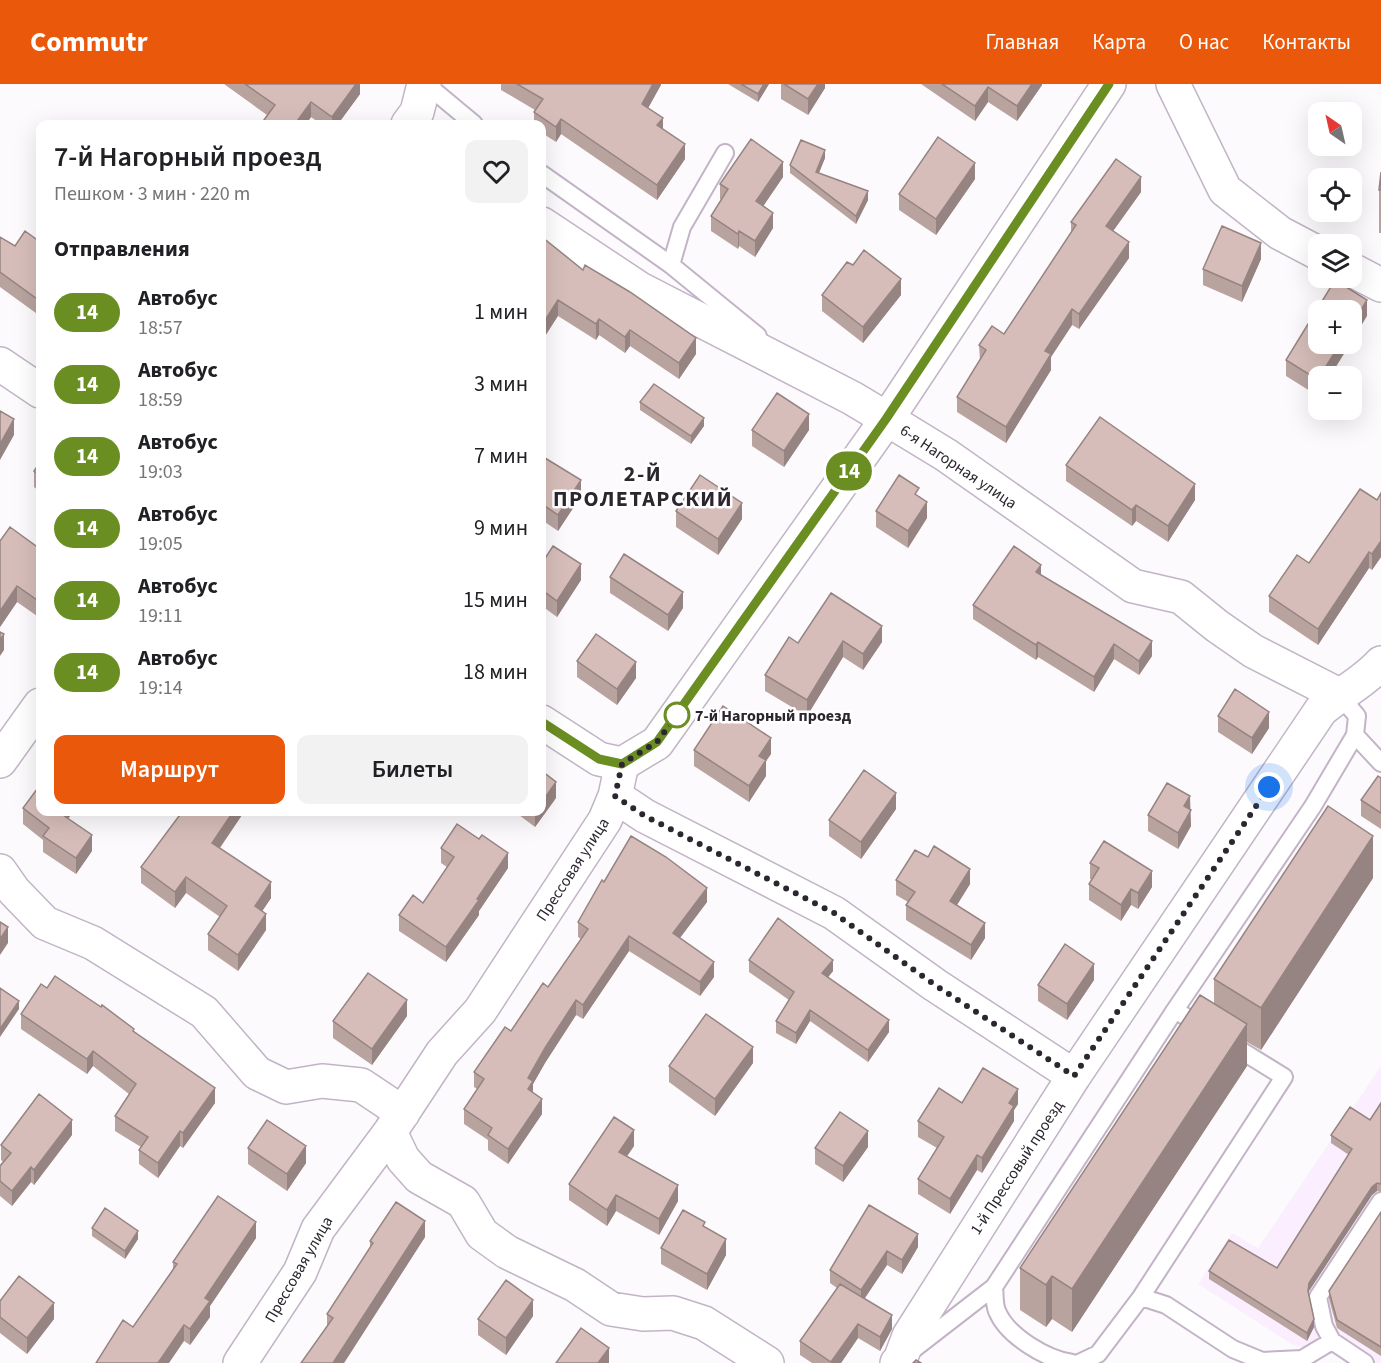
<!DOCTYPE html>
<html lang="ru">
<meta charset="utf-8">
<style>
:root{--surface:#fff;--page:#f2f2f2;--text:#202124;--muted:#757577;--accent:#ea580c}
body{margin:0;font-family:"Source Sans 3",sans-serif;background:var(--page);color:var(--text);height:100vh;display:flex;flex-direction:column;font-size:22px;white-space:nowrap}
*{box-sizing:border-box;margin:0}
p{font-size:20px;color:var(--muted)}
.icon{flex:none;width:33px;height:33px;fill:none;stroke:currentColor;stroke-width:2;stroke-linecap:round;stroke-linejoin:round}
.map{position:relative;flex:1;overflow:hidden}
.sheet{position:absolute;left:36px;top:36px;width:510px;height:696px;display:flex;flex-direction:column;background:var(--surface);border-radius:12px;box-shadow:0 6px 24px #0002}
.sheet>*{flex:none}
.badge{padding:0 12px;border-radius:20px;font-size:21px;line-height:39px}
.needle{width:39px;rotate:326deg}
.controls{position:absolute;left:1308px;top:18px;display:grid;gap:12px}
.controls a{display:grid;place-items:center;width:54px;height:54px;border-radius:12px;background:var(--surface);box-shadow:0 6px 24px #0002;font-size:30px}
.you{position:absolute;width:30px;height:30px;margin:-15px;border:4px solid #fff;border-radius:50%;background:#1a73e8;box-shadow:0 0 0 9px #1a73e833}
.map>.badge{position:absolute;translate:-50% -50%;box-shadow:0 0 0 3px #fff}
h2{padding:0 18px;font-size:22px;line-height:54px}
.round{display:grid;place-items:center;flex:none;width:63px;height:63px;border-radius:12px;background:var(--page)}
.overview{display:flex;align-items:center;justify-content:space-between;height:102px;padding:0 18px}
h1{font-size:28px;font-weight:600;line-height:45px}
.cta{display:flex;gap:12px;margin-top:auto;padding:12px 18px}
.cta a{flex:1;height:69px;border-radius:12px;background:var(--accent);color:#fff;font-size:24px;font-weight:600;line-height:69px;text-align:center}
.cta a+a{background:var(--page);color:var(--text)}
ul{padding:0;list-style:none}
li{display:flex;align-items:center;gap:18px;height:72px;padding:0 18px}
li div{flex:1}
li b{display:block;font-size:22px}
li em{font-style:normal}
li .badge{min-width:66px;font-weight:700;text-align:center}
header{display:flex;align-items:center;gap:36px;box-sizing:border-box;height:84px;padding:0 30px;background:var(--accent);color:#fff}
header strong{font-size:28px}
nav{display:flex;gap:33px;margin-inline-start:auto;font-size:21px}
.map>svg:first-child{display:block}
</style>
<header>
<strong>Commutr</strong>
<nav><a>Главная</a><a>Карта</a><a>О нас</a><a>Контакты</a></nav>
</header>
<div class="map">
<svg width="1381" height="1279" viewBox="0 0 1381 1279">
<rect width="100%" height="100%" fill="#fdfafe"/>
<path fill="#fbefff" d="M1381 982V1279H1347L1334 1271 1293 1261 1198 1200 1232 1149 1258 1164Z"/>
<g fill="none" stroke-linecap="round" stroke-linejoin="round">
<g stroke="#c2b4c6" stroke-width="20">
<path id="service" d="M426 0 474 40
M542 90 671 181 758 252
M671 181 682 143 725 69
M1339 611 1357 632 1355 651 1381 679
M1175 926 1313 722 1355 651
M1141 1213 1166 1221 1233 1265 1262 1277 1302 1275 1332 1257
M910 1268 994 1203
M1072 1279C1046 1275 1007 1252 997 1227 994 1220 995 1211 994 1203L1175 926 1204 944
M1079 1279 1098 1270 1141 1213 1284 993 1229 959
M1365 1279 1332 1257 1324 1242 1318 1213 1381 1117"/>
</g>
<g stroke="#c2b4c6" stroke-width="36">
<path id="minor" d="M1173 0 1225 106 1280 149 1318 169
M408 40 417 28 424 0
M542 140 640 205 852 314 887 335 946 371 1133 502 1181 513 1217 542 1253 567 1339 611
M1352 186 1381 201
M0 677 40 621
M615 712 645 732 834 829 935 901 1074 992
M0 787 14 807 45 839 93 859 204 928 257 989 286 1003 322 997 361 1001 403 1029
M390 1048 403 1075 419 1093 463 1118 482 1150 507 1168 575 1201 611 1225 643 1230 673 1229 704 1239 767 1279
M240 1279 300 1188 318 1145 390 1048 442 969 480 927 605 736 615 712 622 680
M897 1279 900 1276 909 1252 1074 992 1321 626C1341 609 1364 598 1381 579"/>
</g>
<g stroke="#c2b4c6" stroke-width="36">
<path id="tertiary" d="M0 280 40 307
M542 638 599 675 622 680 657 659 887 335 1109 0"/>
</g>
<use href="#service" stroke="#fff" stroke-width="16"/>
<use href="#minor" stroke="#fff" stroke-width="33"/>
<use href="#tertiary" stroke="#fff" stroke-width="33"/>
</g>
<path fill="#b8a39f" d="M224 0H360V10L338 40H321L311 33 306 40H261L267 31Z
M501 0H661L648 24 685 75 657 116 561 50 556 58 542 49V40H534V28L535 26 501 6Z
M728 0H769L758 18Z
M781 0H825V4L808 31 781 15Z
M921 0H1042V1L1017 37 988 18 975 37Z
M825 74 819 89 868 116 856 140 790 89V81Z
M1381 88V149H1379V106Z
M783 93 763 122 773 144 755 173 739 162 738 165 711 147V132L721 116 720 115V100Z
M975 95 936 151 899 126V110Z
M1141 108 1113 147 1129 174 1079 245 1072 241 1051 273V286L1006 359 957 328V313L980 277 979 261 1004 250 1071 149V138Z
M0 153 15 162 40 158V232L0 203Z
M542 153 583 186 696 270 679 295 630 262 625 269 599 251 596 256 558 232Z
M1261 175 1242 218 1203 201V185Z
M822 211H901L863 259 822 227Z
M1367 232 1318 260H1350L1330 292H1318V312L1286 292V276Z
M640 318 704 342 691 360 640 326Z
M752 346H809L784 383 752 362Z
M40 378V408L34 403V387Z
M542 379 581 412 558 447 542 436Z
M1066 381 1195 416 1168 458 1136 437 1132 442 1066 397Z
M1381 409V473L1372 486 1369 484 1318 561 1269 528V512L1309 479 1377 416Z
M919 412 927 434 908 464 876 443V427Z
M676 427 742 435 718 471 676 443Z
M0 457 40 465V534L17 518 0 543Z
M542 479 581 496 557 533 542 522Z
M1041 491 1152 572 1139 591 1114 575 1094 608 1038 573 1036 576 973 535V521Z
M610 493 683 524 668 547 610 509Z
M831 509 882 558 863 586 843 573 807 632 765 607V591L798 559Z
M577 577 636 594 617 621 577 593Z
M1218 632 1269 644 1252 670 1218 648Z
M694 666 771 670 766 677V692L749 718 694 682Z
M1381 694V745L1361 732V716Z
M556 714 535 743 515 728H542Z
M23 724 73 728 68 735 92 767 76 790 43 768V756L23 740Z
M896 725 861 775 829 752V736Z
M1190 726 1191 742 1178 765 1148 747V731Z
M182 728H244L220 764 271 814 262 827 266 846 238 887 208 866V850L220 833 186 809 175 824 141 799V783Z
M441 764 508 784 479 827V831L446 878 399 847V831L423 819 447 783 441 779Z
M1090 779 1152 803 1138 825 1131 821 1121 837 1089 816V800L1092 796 1090 795Z
M1373 794 1261 966 1247 958V982L1072 1248 1052 1235 1046 1243 1020 1226V1184L1214 920V895Z
M896 796 970 800 957 821 985 854 971 876 906 836V821L908 818 896 811Z
M604 798 707 818 680 854 714 893 700 912 629 867 583 935 576 931 545 979 533 1000V1009L542 1030 508 1080 488 1066V1056L464 1040V1025L477 1005 474 1003V988L511 947 548 903 581 855 578 853V838Z
M749 876 833 887 828 893 889 948 868 978 810 937 796 960 776 949V937L789 916 749 888Z
M1094 896 1067 936 1038 917V901Z
M47 904 134 947 215 1019 183 1064 180 1062 158 1094 139 1080V1066L141 1063 115 1047V1032L129 1010 93 982 87 990 21 945V930Z
M407 932 372 981 333 954V937Z
M753 979 715 1032 669 998V982Z
M962 1019 1018 1020 1014 1026V1037L982 1089 977 1086 950 1130 918 1110V1095L937 1064 918 1053V1037Z
M1381 1019V1108L1377 1107 1372 1111 1309 1207V1211L1314 1243 1307 1257 1209 1195V1187L1277 1184 1349 1071 1331 1059V1051L1370 1036Z
M72 1051 34 1101 31 1098 12 1122 0 1112V1082L3 1078 1 1076V1061Z
M634 1062 627 1072 678 1117 659 1151 616 1127 607 1142 569 1116V1100Z
M868 1063 843 1098 815 1080V1064Z
M248 1064 306 1079 287 1107 248 1080Z
M869 1121 918 1163 902 1190 887 1181 864 1215 892 1245 880 1267 858 1254 841 1279H812L800 1271V1257L837 1204 830 1199V1186Z
M1381 1128V1272L1337 1244 1329 1215V1207Z
M92 1144 138 1155 125 1175 92 1152Z
M425 1153 344 1279H301L327 1242V1230L370 1164V1157Z
M256 1154 210 1222V1233L190 1261 184 1257 133 1243 173 1185V1178Z
M661 1164 726 1171 707 1206 661 1180Z
M0 1217 54 1235 27 1270 0 1249Z
M533 1232 506 1271 478 1251V1235Z"/>
<path fill="#968482" d="M356 0H360V10L338 40H332V33Z
M653 0H661V1L642 35V20Z
M764 0H769L758 18V10Z
M818 0H825V4L808 31V15Z
M1032 0H1042V1L1017 37V22Z
M988 3V18L975 37V22Z
M311 18V33L306 40H295Z
M663 34V49L657 41Z
M561 35V50L556 58V43Z
M685 60V75L657 116V101Z
M825 66V74L816 96V88Z
M783 78V93L756 133V117Z
M975 79V95L936 151V135Z
M1141 93V108L1106 157V142Z
M868 107V116L856 140V132Z
M773 129V144L755 173V157Z
M739 147V162L738 165V150Z
M1129 158V174L1079 245V230Z
M1261 159V175L1242 218V202Z
M901 195V211L863 259V243Z
M558 216V232L542 257V241Z
M1367 216V232L1352 257V241Z
M1072 225V241L1051 273V286L1006 359V343L1045 267Z
M599 235V251L596 256V240Z
M630 246V262L625 269V253Z
M696 254V270L679 295V279Z
M1340 260H1350L1330 292H1320Z
M809 330V346L784 383V367Z
M704 334V342L691 360V352Z
M14 335V351L0 376V360Z
M581 396V412L558 447V431Z
M1195 400V416L1168 458V442Z
M927 418V434L908 464V447Z
M742 419V435L718 471V455Z
M1136 421V437L1132 442V426Z
M1381 457V473L1372 486V470Z
M1369 468V484L1318 561V545Z
M581 480V496L557 533V517Z
M1041 481V496L1036 488Z
M17 502V518L0 543V527Z
M683 508V524L668 547V531Z
M882 542V558L863 586V570Z
M4 550V566L0 572V556Z
M843 557V573L807 632V616Z
M1152 557V572L1139 591V577Z
M1038 558V573L1036 576V561Z
M1114 560V575L1094 608V593Z
M636 578V594L617 621V605Z
M1269 628V644L1252 670V654Z
M771 654V670L766 677V692L749 718V702L759 672Z
M556 698V714L535 743V728H542V718Z
M896 709V725L861 775V758Z
M1190 712 1191 742 1178 765V749L1184 722Z
M61 728H73L60 745V729Z
M233 728H244L212 775V759Z
M92 751V767L76 790V774Z
M1373 752V794L1261 966V924Z
M508 769V784L479 827V831L446 878V863L477 815Z
M970 785V800L950 832V817Z
M1152 787V803L1138 825V809Z
M186 793V809L175 824V808Z
M271 798V814L255 838V822Z
M707 804V818L673 863V849Z
M1131 805V821L1121 837V821Z
M266 830V846L238 887V871Z
M985 839V854L971 876V861Z
M8 843V859L0 871V855Z
M629 852V867L583 935V921Z
M833 876V887L822 901V889Z
M714 878V893L700 912V898Z
M1094 880V896L1067 936V920Z
M407 916V932L372 981V965Z
M576 916V931L545 979 533 1000V1012L528 1020V994L545 964Z
M19 917V925L0 953V945Z
M810 926V937L796 960V949Z
M889 936V948L868 978V966Z
M1247 940V982L1072 1248V1205Z
M753 963V979L715 1032V1015Z
M93 967V982L87 990V975Z
M215 1004V1019L183 1064V1049Z
M1018 1005V1020L1014 1026V1037L982 1089V1074L1009 1019Z
M542 1015V1030L508 1080V1065Z
M72 1036V1051L34 1101V1086Z
M634 1046V1062L619 1084V1068Z
M180 1047V1062L158 1094V1079Z
M868 1047V1063L843 1098V1082Z
M306 1062V1079L287 1107V1090Z
M977 1071V1086L950 1130V1115Z
M31 1083V1098L12 1122V1107Z
M1377 1099V1107L1372 1111 1309 1207 1308 1215V1207L1309 1199 1372 1103Z
M678 1101V1117L659 1151V1135Z
M616 1111V1127L607 1142V1126Z
M425 1137V1153L344 1279H333Z
M256 1138V1154L210 1222V1233L190 1261V1245L205 1214Z
M138 1147V1155L125 1175V1167Z
M918 1150V1163L902 1190V1176Z
M726 1155V1171L707 1206V1190Z
M887 1167V1181L861 1220V1206Z
M1052 1192V1235L1046 1243V1201Z
M533 1216V1232L506 1271V1254Z
M54 1219V1235L27 1270V1254Z
M892 1231V1245L880 1267V1253Z
M1314 1235V1243L1307 1257V1249Z
M858 1240V1254L841 1279H831Z
M184 1241V1257L169 1279H158Z
M609 1264V1279H598Z"/>
<path fill="#d6bdb9" stroke="#968482" stroke-width="1.5" d="M245 0H356L332 33 311 18 295 40H261L275 21Z
M517 0H653L642 20 663 34 657 41 685 60 657 101 561 35 556 43 534 28 543 15Z
M741 0H764L758 10Z
M784 0H818L808 15Z
M942 0H1032L1017 22 988 3 975 22Z
M938 53 975 79 936 135 899 110Z
M751 55 783 78 756 117 773 129 755 157 739 147 738 150 711 132 728 105 720 100Z
M801 56 825 66 816 88 868 107 856 132 790 81Z
M1116 75 1141 93 1106 142 1129 158 1079 230 1072 225 1045 267 1051 270 1006 343 957 313 986 266 979 261 992 242 1004 250 1076 141 1071 138Z
M1381 88V106H1379Z
M1222 142 1261 159 1242 202 1203 185Z
M25 147 40 158V217L0 188V153L15 162Z
M542 153 583 186 585 181 630 208 696 254 679 279 630 246 625 253 599 235 596 240 558 216 542 241Z
M864 166 901 195 863 243 822 211 847 178 853 181Z
M1335 196 1367 216 1352 241V226H1318V260H1340L1320 292H1318V296L1286 276Z
M654 300 704 334 691 352 640 318Z
M777 309 809 330 784 367 752 346Z
M0 327 14 335 0 360Z
M1100 333 1195 400 1168 442 1136 421 1132 426 1066 381Z
M545 374 581 396 558 431 542 420V379Z
M40 378V392L34 387Z
M700 391 742 419 718 455 676 427Z
M899 391 919 404 915 410 927 418 908 447 876 427Z
M1360 405 1377 416 1381 409V457L1372 470 1369 468 1318 545 1269 512 1297 471 1309 479Z
M10 443 40 465V518L17 502 0 527V457Z
M553 462 581 480 557 517 542 506V479Z
M1014 462 1041 481 1036 488 1152 557 1139 577 1114 560 1094 593 1038 558 1036 561 973 521Z
M624 470 683 508 668 531 610 493Z
M831 509 882 542 863 570 843 557 807 616 765 591 789 553 798 559Z
M0 548 4 550 0 556Z
M596 550 636 578 617 605 577 577Z
M1235 605 1269 628 1252 654 1218 632Z
M723 622 771 654 759 672 766 676 749 702 694 666Z
M864 686 896 709 861 758 829 736Z
M542 687 556 698 542 718Z
M1378 692 1381 694V729L1361 716Z
M1167 699 1190 712 1184 722 1191 726 1178 749 1148 731Z
M40 701V728H61L60 729 92 751 76 774 43 752 49 744 23 724Z
M1328 722 1373 752 1261 924 1214 895Z
M182 728H233L212 759 271 798 255 822 266 830 238 871 208 850 227 822 186 793 175 808 141 783Z
M457 740 479 755 482 751 508 769 477 815 479 816 446 863 399 831 413 811 423 819 454 773 441 764Z
M631 752 666 773 707 804 673 849 714 878 700 898 629 852 583 921 576 916 545 964 528 994 533 997 528 1005 542 1015 508 1065 488 1051 492 1044 464 1025 484 995 474 988 505 943 511 947 543 899 548 903 588 845 578 838 602 796 604 798Z
M1104 757 1152 787 1138 809 1131 805 1121 821 1089 800 1099 784 1090 779Z
M934 762 970 785 950 817 985 839 971 861 906 821 915 808 896 796 915 766 928 773Z
M778 834 833 876 822 889 889 936 868 966 810 926 796 949 776 937 794 908 749 876Z
M0 838 8 843 0 855Z
M1065 860 1094 880 1067 920 1038 901Z
M368 889 407 916 372 965 333 937Z
M55 892 101 923 102 921 134 945 133 947 215 1004 183 1049 180 1047 158 1079 139 1066 148 1053 115 1032 136 1000 93 967 87 975 21 930 41 900 47 904Z
M0 904 19 917 0 945Z
M1200 911 1247 940 1072 1205 1052 1192 1046 1201 1020 1184Z
M706 930 753 963 715 1015 669 982Z
M983 984 1018 1005 1009 1019 1014 1022 982 1074 977 1071 950 1115 918 1095 944 1053 918 1037 939 1004 962 1019Z
M39 1010 72 1036 34 1086 31 1083 12 1107 0 1097V1082L11 1069 1 1061Z
M1381 1019V1100L1377 1099 1372 1103 1309 1199 1308 1207 1314 1235 1307 1249 1209 1187 1229 1156 1277 1184 1352 1065 1331 1051 1350 1023 1370 1036Z
M840 1028 868 1047 843 1082 815 1064Z
M614 1033 634 1046 619 1068 678 1101 659 1135 616 1111 607 1126 569 1100Z
M267 1036 306 1062 287 1090 248 1064Z
M218 1112 256 1138 205 1214 210 1217 190 1245 184 1241 158 1279H96L123 1236 133 1243 177 1180 173 1178Z
M396 1118 425 1137 333 1279H301L333 1234 327 1230 373 1159 370 1157Z
M869 1121 918 1150 902 1176 887 1167 861 1206 830 1186Z
M105 1124 138 1147 125 1167 92 1144Z
M683 1126 705 1138 703 1142 726 1155 707 1190 661 1164Z
M1381 1128V1263L1337 1236 1329 1207Z
M19 1192 54 1219 27 1254 0 1233V1217Z
M506 1196 533 1216 506 1254 478 1235Z
M840 1200 892 1231 880 1253 858 1240 831 1278 800 1257Z
M581 1244 609 1264 598 1279H556Z
M916 1276 921 1279H913Z"/>
<g fill="none" stroke-linecap="round" stroke-linejoin="round">
<g stroke="#fff" stroke-width="14">
<path id="line" d="M542 638 599 675 622 680 657 658 886 335 1109 0"/>
</g>
<use href="#line" stroke="#6b8e23" stroke-width="9"/>
<path stroke="#2c262e" stroke-width="6" stroke-dasharray="0 10.8" d="M677 631 657 658 622 680 615 712 645 732 834 829 935 901 1074 992 1269 703"/>
</g>
<circle fill="#fff" stroke="#6b8e23" stroke-width="3" cx="677" cy="631" r="12"/>
<g text-anchor="middle" stroke-width="5" stroke-linejoin="round" paint-order="stroke">
<g font-size="16" fill="#2c262e" stroke="#fff">
<text transform="translate(959 382) rotate(34)" y="6">6-я Нагорная улица</text>
<text transform="translate(572 785) rotate(-57)" y="6">Прессовая улица</text>
<text transform="translate(1016 1083) rotate(-57)" y="6">1-й Прессовый проезд</text>
<text transform="translate(298 1185) rotate(-60)" y="6">Прессовая улица</text>
</g>
<g font-size="16" font-weight="bold" fill="#2c262e" stroke="#fff" text-anchor="start">
<text x="695" y="637">7-й Нагорный проезд</text>
</g>
<g font-size="22" font-weight="bold" letter-spacing="1.5" fill="#2c262e" stroke="#fff">
<text x="643" y="397">2-Й<tspan x="643" dy="25">ПРОЛЕТАРСКИЙ</tspan></text>
</g>
</g>
</svg>
<div class="controls">
<a><svg class="needle" viewBox="-14 -14 28 28"><path d="M0-13l5 13h-10z" fill="#e53935"/><path d="M0 13l5-13h-10z" fill="#757577"/></svg></a>
<a><svg class="icon" aria-label="locate" viewBox="0 0 24 24"><circle cx="12" cy="12" r="6"/><path d="M12 2v4M12 18v4M2 12h4M18 12h4"/></svg></a>
<a><svg class="icon" aria-label="layers" viewBox="0 0 24 24"><path d="M12 4l9 5-9 5-9-5zM3 14l9 5 9-5"/></svg></a>
<a>+</a>
<a>−</a>
</div>
<div class="you" style="left:1269px;top:703px"></div>
<b class="badge" style="left:849px;top:387px;background:#6b8e23;color:#fff">14</b>
<section class="sheet">
<div class="overview"><div><h1>7-й Нагорный проезд</h1><p>Пешком · 3 мин · 220 m</p></div><a class="round"><svg class="icon" aria-label="heart" viewBox="0 0 24 24"><path d="M12 20l-8-8c-3-5 5-10 8-4 3-6 11-1 8 4z"/></svg></a></div>
<h2>Отправления</h2>
<ul>
<li><span class="badge" style="background:#6b8e23;color:#fff">14</span><div><b>Автобус</b><p>18:57</p></div><em>1 мин</em></li>
<li><span class="badge" style="background:#6b8e23;color:#fff">14</span><div><b>Автобус</b><p>18:59</p></div><em>3 мин</em></li>
<li><span class="badge" style="background:#6b8e23;color:#fff">14</span><div><b>Автобус</b><p>19:03</p></div><em>7 мин</em></li>
<li><span class="badge" style="background:#6b8e23;color:#fff">14</span><div><b>Автобус</b><p>19:05</p></div><em>9 мин</em></li>
<li><span class="badge" style="background:#6b8e23;color:#fff">14</span><div><b>Автобус</b><p>19:11</p></div><em>15 мин</em></li>
<li><span class="badge" style="background:#6b8e23;color:#fff">14</span><div><b>Автобус</b><p>19:14</p></div><em>18 мин</em></li>
</ul>
<div class="cta"><a>Маршрут</a><a>Билеты</a></div>
</section>
</div>
